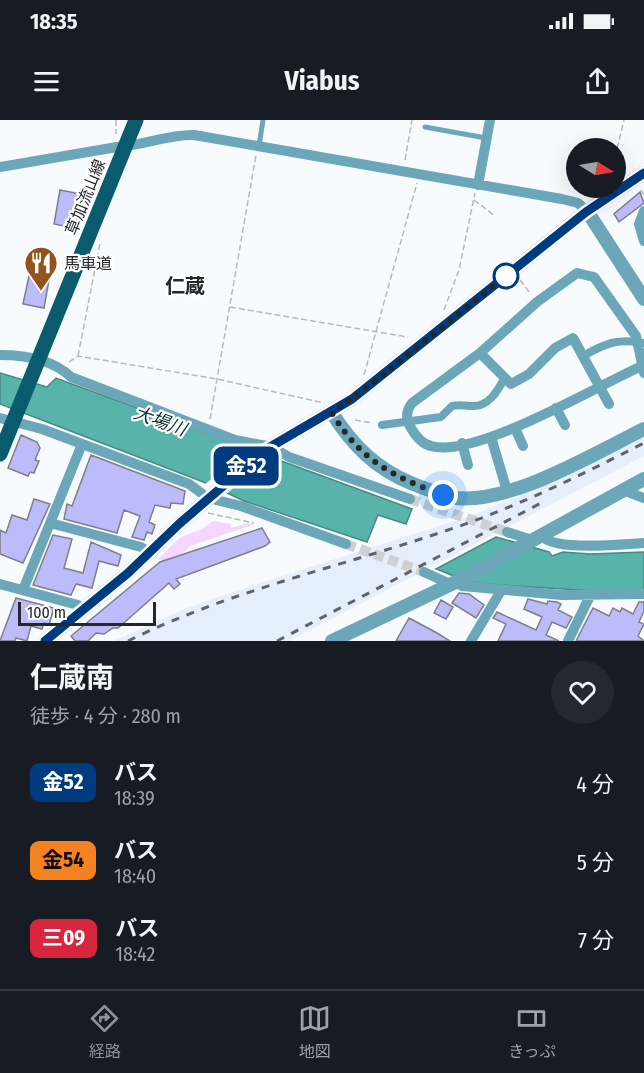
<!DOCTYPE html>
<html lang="ja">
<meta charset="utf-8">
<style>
:root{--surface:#171b24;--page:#242831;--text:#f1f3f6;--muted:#9ea1a6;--line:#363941;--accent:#8c9099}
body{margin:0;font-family:"Fira Sans Condensed","Noto Sans JP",sans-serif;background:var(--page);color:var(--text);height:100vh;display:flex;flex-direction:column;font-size:22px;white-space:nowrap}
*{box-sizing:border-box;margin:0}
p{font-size:20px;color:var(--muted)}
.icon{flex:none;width:33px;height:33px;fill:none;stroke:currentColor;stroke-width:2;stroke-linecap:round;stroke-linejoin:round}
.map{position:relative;height:521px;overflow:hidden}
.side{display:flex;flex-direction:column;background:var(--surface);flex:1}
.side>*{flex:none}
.badge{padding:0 12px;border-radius:9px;font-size:21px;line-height:39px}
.needle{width:39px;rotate:101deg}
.fabs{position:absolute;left:566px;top:18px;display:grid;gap:12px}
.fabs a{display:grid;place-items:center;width:60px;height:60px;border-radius:50%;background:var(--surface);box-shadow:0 6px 24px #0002;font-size:30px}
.scale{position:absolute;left:18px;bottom:15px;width:138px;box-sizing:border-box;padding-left:6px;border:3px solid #252729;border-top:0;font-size:16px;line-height:21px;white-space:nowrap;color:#252729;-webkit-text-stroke:4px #fff;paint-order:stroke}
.you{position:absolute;width:30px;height:30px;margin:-15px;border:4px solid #fff;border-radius:50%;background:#1a73e8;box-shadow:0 0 0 9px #1a73e833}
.map>.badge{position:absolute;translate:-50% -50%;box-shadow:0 0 0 3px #fff}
.round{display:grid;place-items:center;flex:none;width:63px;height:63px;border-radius:32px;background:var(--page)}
.summary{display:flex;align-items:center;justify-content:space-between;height:102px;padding:0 30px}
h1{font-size:28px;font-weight:700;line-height:45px}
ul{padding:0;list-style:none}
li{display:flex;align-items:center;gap:18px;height:78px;padding:0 30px}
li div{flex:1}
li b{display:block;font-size:22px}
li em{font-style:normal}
li .badge{min-width:66px;font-weight:700;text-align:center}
.status{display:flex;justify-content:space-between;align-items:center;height:42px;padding:0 30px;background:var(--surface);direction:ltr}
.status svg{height:16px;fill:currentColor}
header{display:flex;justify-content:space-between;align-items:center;height:78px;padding:0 30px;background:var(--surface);font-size:27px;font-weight:700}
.tab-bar{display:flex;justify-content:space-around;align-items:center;height:84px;border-top:2px solid var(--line);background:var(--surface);font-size:16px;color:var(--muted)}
.tab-bar a{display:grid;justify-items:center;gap:3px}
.tab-bar .on{color:var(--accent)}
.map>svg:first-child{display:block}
</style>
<div class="status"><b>18:35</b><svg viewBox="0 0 49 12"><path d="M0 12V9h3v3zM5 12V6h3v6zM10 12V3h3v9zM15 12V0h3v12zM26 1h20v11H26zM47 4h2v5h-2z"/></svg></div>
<header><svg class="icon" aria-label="menu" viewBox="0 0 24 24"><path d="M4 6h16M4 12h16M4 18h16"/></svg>Viabus<svg class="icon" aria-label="share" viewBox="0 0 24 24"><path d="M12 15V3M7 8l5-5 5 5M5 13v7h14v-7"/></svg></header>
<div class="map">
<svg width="644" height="521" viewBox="0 0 644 521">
<rect width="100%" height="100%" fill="#f7fbfe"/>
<path fill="#e5effc" d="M644 315V336L289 521H113L182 490 235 471 473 395 570 354Z"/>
<path fill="#f4d6fe" d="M213 401 231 404V408L248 403 255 404 190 426 183 433 163 442 159 438 181 417 202 409Z"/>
<path fill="#58b3aa" stroke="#498983" stroke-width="1.5" d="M0 253 47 267 56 258 412 389 406 404 378 395 367 422 244 381 206 363 0 284Z
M496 417 549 432 552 436 563 432 590 434 644 432V470L594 471 486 464 469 462 436 449Z"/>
<path fill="#f7fbfe" d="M252 326 273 335 225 375 204 365Z"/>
<path fill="#bdbcfb" stroke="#7f7f86" stroke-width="1.5" d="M60 70 86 75 79 109 54 104Z
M640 72 644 83 619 102 614 94Z
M29 156 49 160 44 188 23 184Z
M21 315 37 322 40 328 35 340 39 341 34 353 30 352 28 356 8 348Z
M91 335 185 371 183 384 171 383 170 388 155 385 149 402 155 405 152 414 147 412 144 420 132 417 140 396 124 390 117 413 64 399 67 384 72 386Z
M34 379 50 384 23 443 0 434V410L6 413 12 395 27 400Z
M262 408 270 422 265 426 176 459 180 464 174 469 169 463 118 508H113L104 514 96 513 88 521H75L71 516 160 442Z
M53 415 72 419 64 448 83 453 91 422 121 435 118 446 99 441 92 468 76 464 71 475 33 465Z
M459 473 469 474 484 485 476 498 452 483Z
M16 478 54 488 49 505 44 503 42 509 31 506 27 521 16 518 15 521H0Z
M528 479 547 484 548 481 557 482 561 484 558 490 572 497 566 508 552 502 546 515 559 521H498L506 504 493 498 497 492 536 510 542 497 524 489Z
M441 480 453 487 446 499 434 493Z
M639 482H644V491L639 502 644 504 638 516 644 521H576L593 488 609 496 613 488 620 492 622 488 633 494Z
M409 498 437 513 450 521H396Z"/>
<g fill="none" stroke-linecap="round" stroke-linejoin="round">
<path stroke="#cdd1d3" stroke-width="10" stroke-dasharray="10 5" stroke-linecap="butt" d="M410 379 507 412
M346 424 424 452"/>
<path stroke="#b6babd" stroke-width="1.5" stroke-dasharray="6 3" stroke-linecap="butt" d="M116 0V14
M615 37 624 0
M405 40 412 0
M641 70 644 75
M474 80 495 96
M520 160 530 173
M230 187 408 217
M444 190 459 150 475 73
M78 236 100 123
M69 242 78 236 217 259 324 283
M364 255 417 63
M210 299 256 35
M355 300 372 303
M208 393 254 403"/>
<path stroke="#6ca7b9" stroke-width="5" d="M425 7 486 18
M259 26 263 0"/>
<path stroke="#6ca7b9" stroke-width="8" d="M583 236C606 223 618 218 644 223
M382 305 441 297 452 286C460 284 464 286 472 286 488 287 497 272 504 259"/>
<path stroke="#6ca7b9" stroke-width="10" d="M0 47 117 27C143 26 168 14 194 15L562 79 578 83 587 91
M478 65 490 0
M644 91 639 104 644 121
M480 233 511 264 529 254 555 228 573 218 609 284
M0 235C25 235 52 239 71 257L235 320 272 327 289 337 410 379
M642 246C598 265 475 339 431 326 422 324 415 315 411 308 405 299 406 291 412 283L480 233 537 182 577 153 594 157 636 216 644 253
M556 288 565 305
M0 298 42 309 189 364 208 378 241 386 346 424
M515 308 523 326
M491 317 507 371
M462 323 468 345
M623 370 644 378
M50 403 141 427 149 433
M507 412 532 420
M541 415C552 432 624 424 644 423
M424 452 450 464
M455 462 462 466 562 475 644 474
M0 464 78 485 82 490
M23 470 82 324
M471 521 502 469
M568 521 590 476"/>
<path stroke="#6ca7b9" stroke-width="14" d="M587 91 644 179
M332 293C353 326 376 349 413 364 427 369 441 376 456 378 511 384 595 333 644 309
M45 521 128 453 179 404 265 330 352 279 587 91 644 53
M332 521 460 460 644 359"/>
<path stroke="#0b5b6e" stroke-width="15" d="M0 334 136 0"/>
<path stroke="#616366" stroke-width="3" stroke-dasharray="8 8" stroke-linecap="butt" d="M128 521C229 471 339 447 445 411 515 388 579 356 644 323
M277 521 543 382"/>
</g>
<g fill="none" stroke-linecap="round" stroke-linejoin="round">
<g stroke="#fff" stroke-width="14">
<path id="line" d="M45 521 128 453 179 404 265 330 352 279 586 92 644 53"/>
</g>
<use href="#line" stroke="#003b80" stroke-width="9"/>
<path stroke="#252729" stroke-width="6" stroke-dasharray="0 10.8" d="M443 375C392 356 361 341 332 293L387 252 513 150 506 156"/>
</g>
<defs>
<g id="restaurant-pin" transform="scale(1.725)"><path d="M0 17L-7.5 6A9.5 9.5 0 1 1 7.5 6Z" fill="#93531d" stroke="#fff"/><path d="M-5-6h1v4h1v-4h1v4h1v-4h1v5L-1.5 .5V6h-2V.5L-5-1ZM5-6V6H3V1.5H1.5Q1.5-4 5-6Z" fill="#fff"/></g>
</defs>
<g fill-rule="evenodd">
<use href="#restaurant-pin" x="41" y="143"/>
</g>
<circle fill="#fff" stroke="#003b80" stroke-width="3" cx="506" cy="156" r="12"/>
<g text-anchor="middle" stroke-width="4.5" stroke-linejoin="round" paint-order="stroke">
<g font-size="16" fill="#252729" stroke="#fff">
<text transform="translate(85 77) rotate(-68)" y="6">草加流山線</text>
</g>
<g font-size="16" fill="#252729" stroke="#fff" text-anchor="start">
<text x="64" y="149">馬車道</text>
</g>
<g font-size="18" font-style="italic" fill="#05332f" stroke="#fff">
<text transform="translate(160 301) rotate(20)" y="6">大場川</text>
</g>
<g font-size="20" font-weight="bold" fill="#252729" stroke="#fff">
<text x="185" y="173">仁蔵</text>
</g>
</g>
</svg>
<div class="fabs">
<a><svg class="needle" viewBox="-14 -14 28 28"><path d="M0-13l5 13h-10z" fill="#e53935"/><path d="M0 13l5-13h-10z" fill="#9ea1a6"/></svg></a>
</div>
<div class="scale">100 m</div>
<div class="you" style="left:443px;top:375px"></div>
<b class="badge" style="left:246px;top:346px;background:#003b80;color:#fff">金52</b>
</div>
<section class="side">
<div class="summary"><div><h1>仁蔵南</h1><p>徒歩 · 4 分 · 280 m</p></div><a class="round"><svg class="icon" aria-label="heart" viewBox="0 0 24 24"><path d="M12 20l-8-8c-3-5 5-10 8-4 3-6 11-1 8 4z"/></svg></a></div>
<ul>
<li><span class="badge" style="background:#003b80;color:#fff">金52</span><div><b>バス</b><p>18:39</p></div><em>4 分</em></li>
<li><span class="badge" style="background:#f58220;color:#111">金54</span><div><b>バス</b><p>18:40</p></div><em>5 分</em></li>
<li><span class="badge" style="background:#d7263d;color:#fff">三09</span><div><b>バス</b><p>18:42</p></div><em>7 分</em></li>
</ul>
</section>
<nav class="tab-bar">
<a class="on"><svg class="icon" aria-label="directions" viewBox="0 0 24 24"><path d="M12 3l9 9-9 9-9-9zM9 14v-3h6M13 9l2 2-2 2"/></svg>経路</a>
<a><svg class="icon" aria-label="map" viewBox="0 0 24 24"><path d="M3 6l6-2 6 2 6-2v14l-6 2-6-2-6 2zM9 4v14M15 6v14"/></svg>地図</a>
<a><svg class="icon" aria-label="tickets" viewBox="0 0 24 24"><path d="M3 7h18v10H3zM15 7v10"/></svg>きっぷ</a>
</nav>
